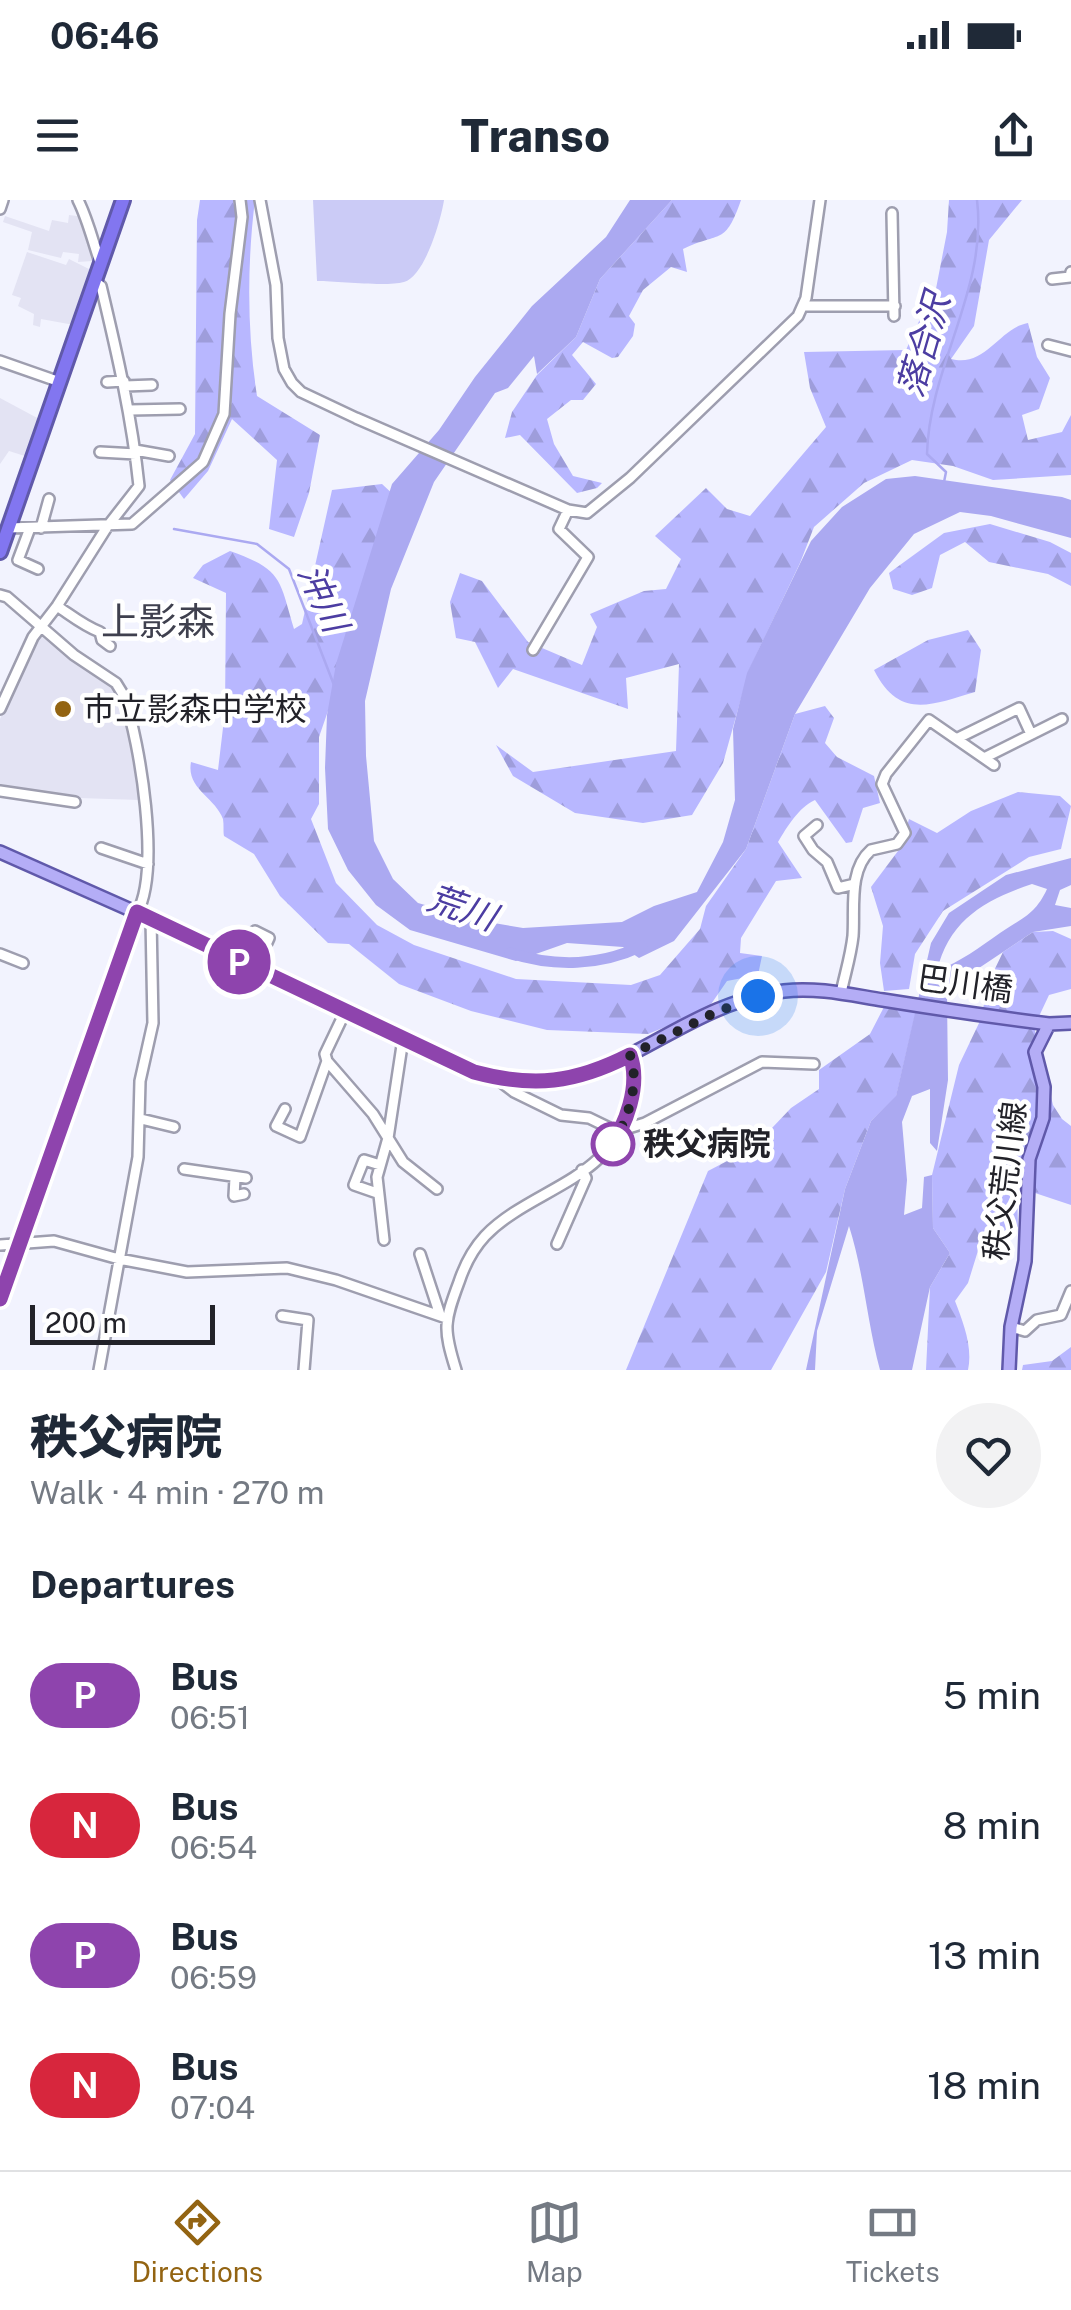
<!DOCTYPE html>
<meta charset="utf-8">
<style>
:root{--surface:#fff;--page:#f2f2f3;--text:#1f2937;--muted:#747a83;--line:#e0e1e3;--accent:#936412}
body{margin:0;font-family:"Public Sans","Noto Sans JP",sans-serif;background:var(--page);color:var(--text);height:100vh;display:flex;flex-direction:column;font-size:38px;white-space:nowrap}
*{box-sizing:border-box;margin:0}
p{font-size:32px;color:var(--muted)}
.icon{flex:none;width:55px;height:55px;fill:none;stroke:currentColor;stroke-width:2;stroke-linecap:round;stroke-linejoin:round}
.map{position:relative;height:1170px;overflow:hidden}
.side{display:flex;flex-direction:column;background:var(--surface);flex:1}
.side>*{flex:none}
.badge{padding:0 20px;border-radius:32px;font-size:35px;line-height:65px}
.scale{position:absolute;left:30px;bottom:25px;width:185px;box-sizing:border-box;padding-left:10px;border:5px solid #222229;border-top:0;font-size:28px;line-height:35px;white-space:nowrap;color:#222229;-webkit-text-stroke:8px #fff;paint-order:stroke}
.you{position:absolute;width:50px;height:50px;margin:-25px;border:8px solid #fff;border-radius:50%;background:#1a73e8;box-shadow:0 0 0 15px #1a73e833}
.map>.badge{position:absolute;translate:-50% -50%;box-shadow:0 0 0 5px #fff}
h2{padding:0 30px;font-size:38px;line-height:90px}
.round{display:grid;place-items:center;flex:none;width:105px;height:105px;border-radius:52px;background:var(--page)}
.headline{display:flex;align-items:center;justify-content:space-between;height:170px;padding:0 30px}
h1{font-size:48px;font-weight:800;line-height:75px}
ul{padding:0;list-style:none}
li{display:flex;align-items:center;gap:30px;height:130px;padding:0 30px}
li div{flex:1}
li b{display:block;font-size:38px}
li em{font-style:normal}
li .badge{min-width:110px;font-weight:700;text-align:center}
.status{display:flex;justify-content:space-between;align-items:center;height:70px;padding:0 50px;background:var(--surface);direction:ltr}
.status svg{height:28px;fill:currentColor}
header{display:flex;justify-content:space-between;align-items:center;height:130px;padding:0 30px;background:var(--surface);font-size:45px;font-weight:800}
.menu{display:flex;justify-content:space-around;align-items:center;height:140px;border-top:2px solid var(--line);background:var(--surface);font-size:28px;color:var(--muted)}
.menu a{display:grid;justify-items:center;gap:5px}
.menu .current{color:var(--accent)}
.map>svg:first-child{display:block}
</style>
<div class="status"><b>06:46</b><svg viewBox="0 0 49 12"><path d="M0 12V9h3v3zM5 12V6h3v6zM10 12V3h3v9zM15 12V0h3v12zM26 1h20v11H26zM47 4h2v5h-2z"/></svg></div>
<header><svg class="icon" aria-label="menu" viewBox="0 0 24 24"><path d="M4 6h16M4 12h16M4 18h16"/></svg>Transo<svg class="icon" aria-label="share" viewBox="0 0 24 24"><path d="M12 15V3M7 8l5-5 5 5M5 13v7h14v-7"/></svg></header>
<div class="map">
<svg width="1071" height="1170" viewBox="0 0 1071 1170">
<defs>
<pattern id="forest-firs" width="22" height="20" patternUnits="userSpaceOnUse" patternTransform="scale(2.5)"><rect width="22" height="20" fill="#b8b7ff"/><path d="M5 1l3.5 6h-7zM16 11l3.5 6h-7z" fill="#9e9ddb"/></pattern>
</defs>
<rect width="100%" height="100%" fill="#f2f3fe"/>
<path fill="#e3e3f3" d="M69 15 85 17 81 25 89 27 86 42 89 43V49H93L92 61 78 62 79 54 63 52 61 58 28 50 32 32 3 22 5 16 49 31 52 20 68 23Z
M27 52 66 65 69 59 95 72 74 125 41 119 40 127 33 125 34 114 18 106 21 98 12 95Z
M0 198 41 220 28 257 9 251 0 264Z
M38 434 116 492 126 521 139 600 80 598 0 584V519Z"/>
<path fill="url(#forest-firs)" d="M200 0H255C247 64 247 132 257 196L320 235 309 293 294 337 269 329 277 260 232 219 208 271 184 299 170 280 195 234 197 20Z
M672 0H741C725 46 721 31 683 49L687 72 671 67 643 90 629 116 635 124 633 136 618 157 612 158 583 142 572 155 596 184 583 200H571L547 219 554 244 573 276 602 283 597 288 577 293 520 235 505 238 512 212 537 175 576 137 600 79Z
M949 0H1022L989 40 974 126 951 159C986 168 999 128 1028 123L1037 157 1050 178 1039 209 1022 215 1028 240 1062 232 1071 215V275L993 280 953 266 912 260 864 283 814 327 800 363 749 470 723 563 692 615 643 623 575 613 513 576 496 545 533 572 676 551 679 464 626 478 628 509 513 469 498 488 475 442 456 438 450 402 460 373 482 381 528 442 582 465 597 427 590 414 644 391 666 389 681 359 655 336 706 288 727 309 750 316 826 227 810 188 804 152 906 150 925 108 933 104 947 32Z
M382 284 396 297 358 424 319 537V604L311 619 336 683 377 725 414 745 516 779 631 785 660 775 700 729 706 706 746 649 795 514 825 506 834 518 825 543 837 557 874 576 880 603 863 608 852 642 846 643 815 600C799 607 787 627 778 642L802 678 776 681 741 738 740 753 762 756 758 775 727 781 707 810 648 834 547 830 471 811 399 784 349 744 328 743 280 696 254 654 224 636C223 631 224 625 223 619 215 597 186 589 191 562L218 570 225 511 226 393 193 378 203 365 230 351C283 370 279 379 294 429L302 424 332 290Z
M990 324 1050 342 1071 353V386L1048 374 989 362 965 342 940 355 932 388 912 395 893 389 889 373 944 333Z
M968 430 981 450 975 492C931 505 899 520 874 470L928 440Z
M1018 592 1060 596 1071 606 1061 649 1029 657 943 711 915 754 909 789 884 791 880 763 883 726 871 687 901 647 909 619 937 633 971 611Z
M1053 731 1071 739V789L1049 795 1034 827 1053 905 1062 919 1071 926V1005L1017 987 1018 1027 981 1041 968 1083 955 1101C963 1122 973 1147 968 1170H926L930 1087 950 1053 933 1028 932 975 959 865 980 821 990 779 1003 752 1033 732Z
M884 807 916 811 896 897 871 921 845 989 826 1072 771 1170H626L708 971 754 947 791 908 819 889V870L870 834Z
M1071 1147V1170H1022L1023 1165 1052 1161Z"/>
<path fill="#cbcbf6" d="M313 0H444C441 20 425 76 404 82 385 87 338 81 317 81Z"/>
<path fill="#aba9f1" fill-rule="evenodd" d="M630 0H672L600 79 576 137 537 174 534 156 508 188 495 193 434 282 391 389 365 501 366 556 374 641 393 679 418 703 482 721 523 728 622 722 654 706 697 692 723 642 735 600 733 529 747 473 811 341 842 307 886 279 915 276 1062 297 1071 300V338L991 316 960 312 914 334 870 388 795 514 746 649 674 741 639 758 623 747 567 743 516 761 410 730 376 705 348 670 328 629 325 568 327 515 336 464 392 284 439 230 475 177 532 106 606 37Z
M1071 658V685L1060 690 1055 705 1071 708V726L1033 732 955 784 947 797 948 880 937 951 930 943V889L912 896 902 922 907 980 904 1015 922 1008 924 977 932 975 933 1028 950 1053 930 1087 912 1170H880C867 1122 864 1073 849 1026L817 1131 815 1170H806L845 989 871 921 896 896 931 743 949 713 1006 675ZM1032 684 1047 689C1035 715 1022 718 1000 733 979 748 961 761 937 771 949 720 985 700 1032 684Z"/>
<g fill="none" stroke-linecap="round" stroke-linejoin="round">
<path stroke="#aba9f1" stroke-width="2.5" d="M944 282 946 272 927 254C929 167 988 88 977 0
M174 329 257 344 289 369 334 485"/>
<path stroke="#aba9f1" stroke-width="11" d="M510 753C554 767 600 766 642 746"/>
<g stroke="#9e9eaf" stroke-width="14">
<path id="minor" d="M78 0C88 20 93 42 100 62
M260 0 276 85 278 138 284 169 292 183 301 192 356 218 568 310 587 313 630 278 798 116 806 98 820 0
M0 9 3 0
M892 13 894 116
M1052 79 1070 77 1071 72
M804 106H895
M1048 145 1071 151
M0 161 60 182
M107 182 124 181
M125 186 152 185
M130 210 180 209
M135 250 169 256
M100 252 136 254
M8 328 132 324 203 262 224 214 230 114 242 17 240 0
M30 328 18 360 38 369
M41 328 49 299
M0 395 7 397 74 455 116 483 124 496C140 543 161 670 137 713L0 1099
M57 406C72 416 84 426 100 432L102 440 110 446
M533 450 588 357 559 329 568 310
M0 509 33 437 57 406 107 327 139 286C132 218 117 153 101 86L95 82
M958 538 1019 508 1031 534
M984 558 1062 519
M0 591 75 602
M817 625 804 636 813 650 827 662 838 688 855 684
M101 648 148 664
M0 754 23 763
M241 763 255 731 269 738 255 769
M841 793C845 774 851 755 853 736 855 709 848 670 871 650L897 644 905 633 882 584 886 574 929 520 994 565
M345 812 325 854 327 861 373 914 403 962 437 989
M497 879 514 892 561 915 589 918 620 933
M285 909 276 926 300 937 327 861
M141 919 174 927
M622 930 645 923 762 862 814 864
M184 969 246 978
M235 978 234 996 244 994
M377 993 354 985 364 960 380 965
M384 1040 377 977 388 938 403 839
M557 1044 586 978 582 970
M0 1045 54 1041 119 1059 187 1072 287 1068 336 1080 446 1118
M420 1054 440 1115
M282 1116 308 1120 304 1170
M1011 1127 1025 1131 1037 1120 1061 1115 1071 1091
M99 1170 138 957 140 881 153 823 151 719
M456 1170C443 1129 444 1122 459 1082 465 1064 472 1050 485 1036 532 987 618 980 629 900 631 885 635 870 630 855"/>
</g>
<g stroke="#6059aa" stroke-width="16">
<path id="major" d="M0 652 151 719 455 864C602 924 656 808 784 791 817 787 851 795 883 800 938 809 993 817 1049 824L1071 823
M1009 1170 1011 1127 1025 1061 1029 959 1043 918 1044 887 1035 852 1049 824"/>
</g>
<g stroke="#6059aa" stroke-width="18">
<path id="highway" d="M0 352 123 0"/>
</g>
<use href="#minor" stroke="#fff" stroke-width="9"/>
<use href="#major" stroke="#b4adf6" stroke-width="11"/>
<use href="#highway" stroke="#8276f0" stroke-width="12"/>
</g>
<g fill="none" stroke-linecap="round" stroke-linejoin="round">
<g stroke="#fff" stroke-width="22">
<path id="line" d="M0 1099 137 712 474 872C534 888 575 883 630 855 641 885 626 926 608 950"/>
</g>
<use href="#line" stroke="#8e44ad" stroke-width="15"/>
<path stroke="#222229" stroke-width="10" stroke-dasharray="0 18" d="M613 944 608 950C626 926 641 885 630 855L714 813 758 796"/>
</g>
<circle fill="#936412" stroke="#fff" stroke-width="4" cx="63" cy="509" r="10"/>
<circle fill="#fff" stroke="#8e44ad" stroke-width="5" cx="613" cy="944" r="20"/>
<g text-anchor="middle" stroke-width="9" stroke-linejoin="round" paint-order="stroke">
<g font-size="32" fill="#222229" stroke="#fff" text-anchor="start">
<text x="83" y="520">市立影森中学校</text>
</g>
<g font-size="32" fill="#222229" stroke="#fff">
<text transform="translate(965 784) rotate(8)" y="11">巴川橋</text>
<text transform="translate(1005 981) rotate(-83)" y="11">秩父荒川線</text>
</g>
<g font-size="32" font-weight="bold" fill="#222229" stroke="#fff" text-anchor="start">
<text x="643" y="955">秩父病院</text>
</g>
<g font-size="35" font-style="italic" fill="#4c3da2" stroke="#fff">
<text transform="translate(924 145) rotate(-74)" y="12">落合沢</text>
<text transform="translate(323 398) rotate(65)" y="12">沖川</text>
<text transform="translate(462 708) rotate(19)" y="12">荒川</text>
</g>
<g font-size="38" fill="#3f404e" stroke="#fff">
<text x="158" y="435">上影森</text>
</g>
</g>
</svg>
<div class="scale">200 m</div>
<div class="you" style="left:758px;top:796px"></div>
<b class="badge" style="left:239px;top:762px;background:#8e44ad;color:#fff">P</b>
</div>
<section class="side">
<div class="headline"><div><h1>秩父病院</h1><p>Walk · 4 min · 270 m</p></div><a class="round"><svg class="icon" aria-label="heart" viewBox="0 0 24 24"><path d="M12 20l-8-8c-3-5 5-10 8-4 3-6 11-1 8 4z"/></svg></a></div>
<h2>Departures</h2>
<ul>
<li><span class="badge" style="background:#8e44ad;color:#fff">P</span><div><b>Bus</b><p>06:51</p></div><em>5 min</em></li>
<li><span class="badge" style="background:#d7263d;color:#fff">N</span><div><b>Bus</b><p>06:54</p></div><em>8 min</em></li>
<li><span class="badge" style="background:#8e44ad;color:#fff">P</span><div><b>Bus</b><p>06:59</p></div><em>13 min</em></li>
<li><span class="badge" style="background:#d7263d;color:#fff">N</span><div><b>Bus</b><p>07:04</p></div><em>18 min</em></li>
</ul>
</section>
<nav class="menu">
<a class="current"><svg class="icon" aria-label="directions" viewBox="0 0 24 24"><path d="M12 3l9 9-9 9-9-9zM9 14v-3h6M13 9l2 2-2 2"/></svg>Directions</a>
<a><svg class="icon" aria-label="map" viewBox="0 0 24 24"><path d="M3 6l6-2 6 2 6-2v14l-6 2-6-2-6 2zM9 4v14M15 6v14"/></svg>Map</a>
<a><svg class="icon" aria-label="tickets" viewBox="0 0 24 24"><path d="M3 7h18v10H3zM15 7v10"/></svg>Tickets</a>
</nav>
